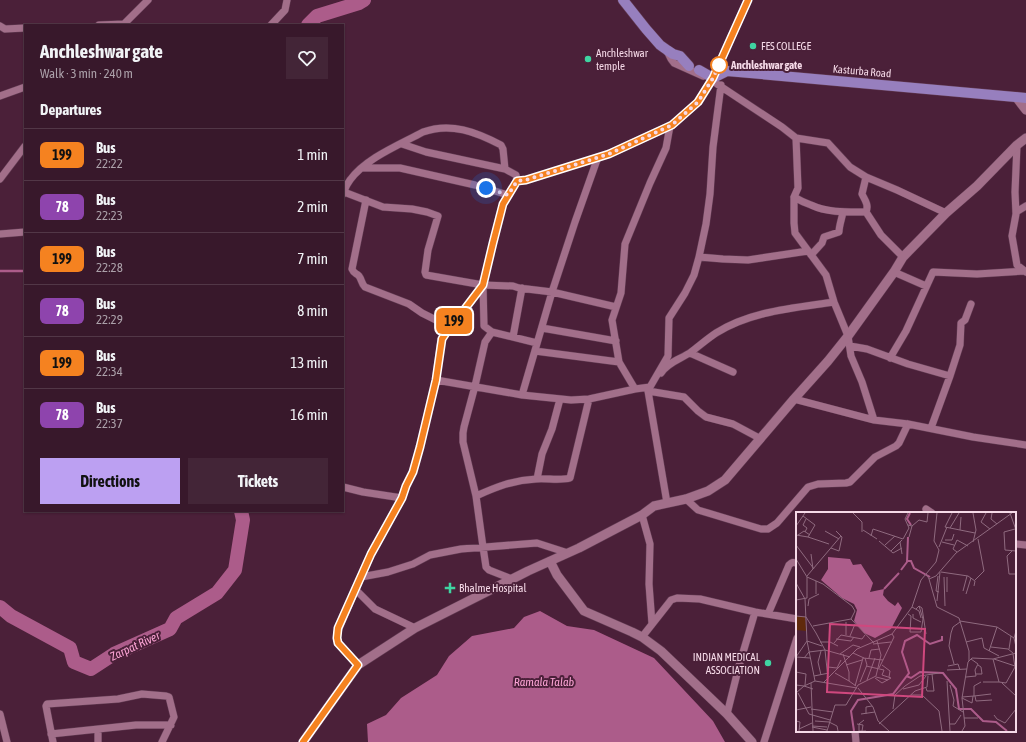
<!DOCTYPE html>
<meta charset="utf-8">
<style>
:root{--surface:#38182b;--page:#432537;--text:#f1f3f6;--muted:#aba0a9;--line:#523747;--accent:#bca0f2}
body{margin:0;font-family:"Asap Condensed",sans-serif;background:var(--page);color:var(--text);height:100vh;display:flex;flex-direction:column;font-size:15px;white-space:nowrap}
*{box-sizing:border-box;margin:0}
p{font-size:13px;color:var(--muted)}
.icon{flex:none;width:22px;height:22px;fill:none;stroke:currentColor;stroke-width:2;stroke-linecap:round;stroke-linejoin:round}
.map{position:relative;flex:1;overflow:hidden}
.panel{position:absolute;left:24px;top:24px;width:320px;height:488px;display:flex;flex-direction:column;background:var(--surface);border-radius:0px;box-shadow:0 1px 3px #0004,0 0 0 1px var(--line)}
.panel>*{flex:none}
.badge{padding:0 8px;border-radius:6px;font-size:14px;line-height:26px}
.you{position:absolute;width:20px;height:20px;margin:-10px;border:3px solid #fff;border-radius:50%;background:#1a73e8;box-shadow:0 0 0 6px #1a73e833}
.map>.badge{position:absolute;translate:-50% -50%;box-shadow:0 0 0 2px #fff}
h2{padding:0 16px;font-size:15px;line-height:36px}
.round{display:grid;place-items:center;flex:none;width:42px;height:42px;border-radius:0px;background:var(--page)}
.overview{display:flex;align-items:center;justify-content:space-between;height:68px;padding:0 16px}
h1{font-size:19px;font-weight:700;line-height:30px}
.cta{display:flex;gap:8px;margin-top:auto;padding:8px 16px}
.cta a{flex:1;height:46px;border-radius:0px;background:var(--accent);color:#111;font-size:16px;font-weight:700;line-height:46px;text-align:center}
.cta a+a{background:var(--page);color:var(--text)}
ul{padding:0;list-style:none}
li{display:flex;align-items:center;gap:12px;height:52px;padding:0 16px;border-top:1px solid var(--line)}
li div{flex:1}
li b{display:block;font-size:15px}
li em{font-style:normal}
li .badge{min-width:44px;font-weight:700;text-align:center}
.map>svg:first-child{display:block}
</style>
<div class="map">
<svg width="1026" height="742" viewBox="0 0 1026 742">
<rect width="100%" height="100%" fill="#4b2039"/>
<path fill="#ac5c8a" d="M540 611 567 626 594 630 654 658 713 721 725 742H368L367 724 386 715 401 698 437 675 449 656 472 636 514 628 524 617Z"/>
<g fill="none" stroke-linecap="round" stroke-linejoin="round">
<path stroke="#ac5c8a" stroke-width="2.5" d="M0 271H25"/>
<path stroke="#ac5c8a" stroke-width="14" d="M308 25 317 16 359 3 364 0
M0 607 11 616 70 648 74 662 91 669 114 654 170 629 176 618 217 593 235 570 243 520 241 511"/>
<g stroke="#633d54" stroke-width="8">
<path id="street" d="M99 25 124 24
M123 25 148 0
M271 25 285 10 287 0
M0 26 5 29 25 28
M667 51 671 59 674 63 703 76
M717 84 782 127 796 138 798 188 794 197V223L795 233 826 275 834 302 848 336 851 356 862 382 874 420
M0 96 25 87
M796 138 828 143 850 167 866 177 897 190 946 213
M402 144 426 152 505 169
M1017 145 1015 192 1016 214 1012 236 1017 265 1026 272
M362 168H400L475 185 508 195
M866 177 862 194C865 200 869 205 866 212L881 235 903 257
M0 179 25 146
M344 192 383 207 412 209 427 212 438 216 428 250 425 272 426 275 483 285 513 286 519 288 552 292 616 307
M343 194C345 189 346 185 350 180 366 158 399 145 423 132 451 122 476 132 501 145L503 149 505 169 516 175 517 181
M794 197C799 200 805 203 811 205 828 213 848 212 866 212
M366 200 352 269C354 274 356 273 359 276 362 280 361 283 365 287L409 304 422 313 450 327
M1016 212 1026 206
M0 234 25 232
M811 255 822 243 824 237 839 232C839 226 842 218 843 212
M699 257 723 259 748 260 808 251
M894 272 926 286
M483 285 461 314 450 327 441 339 436 380 522 395 571 400 589 399 635 389 650 387 668 356 669 318 685 293 694 275 699 257 706 224 710 194 713 147 721 85
M542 328 616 341
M492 332 537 343
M513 337 522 288
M850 346 867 349 908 364 950 376
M535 351 619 362
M690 353 733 372
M890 358 906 331 933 272 977 274 1025 271
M661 373C668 362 681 359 691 352 699 346 707 339 716 333 751 311 794 308 834 302
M635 389 619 362 612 320 621 293 625 244 650 183 666 148 670 126
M650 390 648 391 667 503
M648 391 684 397 698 411 706 417 733 424 761 439
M522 395 552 292 575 222 598 157
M794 399 874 420 908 424 973 437 1026 445
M931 428 950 376 960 345 961 323 965 320 971 304
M537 479 542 454 552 429 560 399
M343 487 363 492 402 498
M476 496C496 487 513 480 536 479 547 478 560 481 570 478L589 399
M686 499 698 510 761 529H768L777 523 808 487 818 484 846 483 850 482 875 457 896 446 899 443 908 424
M926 509 932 513
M642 515 650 544 649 584 652 624
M1015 544 1026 545
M361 577 388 572 413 564 430 555 461 549 537 543 568 553
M512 579 489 570 486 567 483 547 476 496 463 442V433L464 427 475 386 485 342 492 332 484 326 483 285 493 243 503 204 517 181 526 180 609 154 672 125 698 102 713 78 748 0
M356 590 375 609 415 628
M768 614 789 565C792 562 793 562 797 563
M642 637 668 604 671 600 677 598 700 599 755 612 797 619
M358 665 338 643 337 638V633L371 554 402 498 406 486 413 472 420 447 436 380
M0 714 7 742
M727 714 739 666 755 612
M98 729V742
M855 731 856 742
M51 734 136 725H171
M53 742 46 706 47 704 118 699 142 694 166 696 169 697 174 717 162 742
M764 742 797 638"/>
</g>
<g stroke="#633d54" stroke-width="10">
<path id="secondary" d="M1016 97 1026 110
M550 561 557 575 584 611 632 632 642 637 661 651 727 714 752 742
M303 742 358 665 415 628 528 571 579 548 642 515 654 506 686 499 708 491 725 480 794 399 828 361 848 336 894 272 903 257 946 213 977 186 1017 145 1026 138"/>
</g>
<g stroke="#633d54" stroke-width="11">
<path id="primary" d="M623 0 646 29 660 45 667 50 673 54 680 56 689 66
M699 70 713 78 727 71 1026 98"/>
</g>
<use href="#street" stroke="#a26f8a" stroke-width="7"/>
<use href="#secondary" stroke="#a26f8a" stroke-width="9"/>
<use href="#primary" stroke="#977fbe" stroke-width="10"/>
</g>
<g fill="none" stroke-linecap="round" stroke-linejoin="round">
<g stroke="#fff" stroke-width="9">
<path id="line" d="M303 742 358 665 338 643 337 638 338 628 371 554 402 498 406 486 413 472 420 447 436 380 442 339 450 327 461 314 483 285 493 243 503 204 517 181 526 180 609 154 672 125 698 102 713 78 748 0"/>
</g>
<use href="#line" stroke="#f58220" stroke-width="6"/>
<path stroke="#f6dae8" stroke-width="4" stroke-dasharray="0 7.2" d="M486 188 508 195 517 181 526 180 609 154 672 125 698 102 713 78 719 65"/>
</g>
<g fill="#3fd4a2" stroke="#4b2039" stroke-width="1.5">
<circle cx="753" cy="46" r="4"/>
<circle cx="588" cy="59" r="4"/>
<path d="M448 582h4v4h4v4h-4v4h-4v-4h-4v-4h4z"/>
<circle cx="768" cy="663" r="4"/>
</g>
<circle fill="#fff" stroke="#f58220" stroke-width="2" cx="719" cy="65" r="8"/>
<g text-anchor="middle" stroke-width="4" stroke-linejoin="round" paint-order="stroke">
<g font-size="11" fill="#f6dae8" stroke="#4b2039" text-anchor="start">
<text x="761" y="50">FES COLLEGE</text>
<text x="596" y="57">Anchleshwar<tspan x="596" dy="13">temple</tspan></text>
<text x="459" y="592">Bhalme Hospital</text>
<text x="760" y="661" text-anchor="end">INDIAN MEDICAL<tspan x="760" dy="13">ASSOCIATION</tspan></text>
</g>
<g font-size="11" font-weight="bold" fill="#f6dae8" stroke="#4b2039" text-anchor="start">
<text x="731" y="69">Anchleshwar gate</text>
</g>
<g font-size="11" fill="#f6dae8" stroke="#4b2039">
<text transform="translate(862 71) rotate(5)" y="4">Kasturba Road</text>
</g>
<g font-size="12" font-style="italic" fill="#fba3d4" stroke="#4b2039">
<text transform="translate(135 646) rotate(-25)" y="4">Zarpat River</text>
<text x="544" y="686">Ramala Talab</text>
</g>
</g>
<g transform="translate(796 512)">
<rect width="220" height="220" fill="#4b2039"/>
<path d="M0 104 9 105 10 119 0 118Z" fill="#602a0c"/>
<path d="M32 45 54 47 57 53 65 52 77 71 74 80 88 77 87 83 92 89 99 94 102 90 106 96 95 117 79 126 68 121 58 109 61 98 58 92 46 86 25 68 32 57Z" fill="#ac5c8a"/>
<path fill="none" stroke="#ac5c8a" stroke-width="2" d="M114 1 111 7 115 13M111 49H115L118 56 134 65M105 58 111 50 112 25M88 77 103 61M110 164 115 166 124 160 147 161 160 177 163 197H175L187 209 200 210 211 219M58 219 55 199 62 188 97 182 113 161 106 140 109 129 121 123 134 132 146 128V124"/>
<path fill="none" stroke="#8f6a7f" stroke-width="1" d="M57 1 66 10V20M156 1 149 15 179 21M177 1 180 18 177 30M190 1 185 10 194 17M196 1 195 7 201 12M214 1 220 18M112 13 116 14 113 25M0 14 9 1M116 14 123 8 131 10 132 1M154 16 163 1M219 17 208 20 209 38 220 39M67 18 81 27M164 18 165 5M29 19 43 27M9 20 11 16 7 13 10 7M0 23 12 25 19 13 7 4M2 23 8 19 14 23M75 24 77 17 107 27 113 16 109 7 112 1M12 25 33 32M149 28H156L158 22M83 29 97 41 106 36M104 30 106 42M146 30 158 33M0 33 18 57M89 33 99 24M143 35 151 15M35 36 43 39 46 25 40 19M95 39 106 28M216 39 211 44 213 62H219M161 40 157 37 161 28 172 34M15 42 17 57M0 47 11 65 27 72 56 94 59 99 55 107 78 131M145 60 172 64 179 69 178 74M131 63 133 67 140 64 160 41 216 1M11 64 45 24M142 64 140 79 143 80M148 65 149 94M133 67 141 95 163 106 173 139V149M179 68 188 59 182 27M0 71 9 87 11 129 19 169M167 79 171 64M151 80V65M20 82V69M170 82 175 66M0 88 11 86V65M141 89 144 60M12 94 13 87 23 82M116 95 123 99 125 106M120 97 123 94 126 96 130 122M112 102 115 104 114 120H125L127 107 123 94M117 102V106L125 110M0 104 10 105 20 121 29 138 32 167M164 109 201 115 218 126M17 114 55 107M220 119 218 126 220 135M50 123V110M54 124 59 112M40 127 55 129 58 125M24 130H34L42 134M170 130 186 126 188 136 203 144M38 131 45 123 66 127 69 123M77 132 95 130M195 135 212 137 217 141M213 137 215 124M193 139 201 115M57 141 68 146M44 142 57 133 64 135M47 142 53 160V169L60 174M0 145 11 129 26 134M0 145 14 146M8 146 13 140 29 138 54 145M73 146 75 138 84 137M197 147 203 170 210 171 219 155 217 142M198 147 219 154M87 148 98 125 96 122M158 152 153 134 155 121 157 115 164 110M50 153 66 148M86 153 94 159 93 165M70 154 88 158 86 163 95 166M152 154 162 152 164 158M32 155 41 156 45 148M151 158 171 157M0 160 10 162 9 173M39 161 53 169M180 162H186L185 155 182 153M25 163 22 150 25 139M18 164 33 161M80 165 92 168M170 165 180 164 179 158 182 152 175 147M79 166 86 171 95 166M71 168 79 146M151 169 154 219M28 170 61 137 96 122 116 95 125 68 140 50 143 38 138 29 141 1M64 170 71 153 69 146M187 170H203M15 171 17 219M206 171 220 184M0 173 8 174 19 169 61 176M154 173 158 188 157 194 167 200M59 174 67 146 87 148 83 156M62 176 77 195 82 209 93 219M130 176 131 179H138L136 162M107 177 123 173 130 164M0 181 8 174 17 177M2 181 13 202 34 208M115 183H126L143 199 146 219M178 184 195 182M179 184 180 189 196 188M166 185 178 184V174L185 170M166 186 176 191 177 184M15 197 37 200M97 197 99 183 109 174 124 164 143 161M0 198 15 195M65 202 79 200M70 202V195L76 194M198 203 201 207 209 211 220 197M168 206H182M68 208 63 212V219H70M0 209 4 210 3 219M19 209 33 210M33 210 41 214 42 219M61 212 67 213 66 219M83 212 119 179 131 175 132 164M154 212H159L165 203M16 214 31 215M16 215 31 218M3 217 16 211M31 219 39 193H50L62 173 80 164 85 143 81 129M166 219 169 214 166 186 172 150 176 146 197 147 220 141"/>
<path fill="#cf487e" fill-opacity="0.15" stroke="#cf487e" stroke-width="2" d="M34 112 129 117 126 185 31 180Z"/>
<rect width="220" height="220" fill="none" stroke="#f6dae8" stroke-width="2"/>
</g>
</svg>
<div class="you" style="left:486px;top:188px"></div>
<b class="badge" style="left:454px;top:321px;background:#f58220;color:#111">199</b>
<section class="panel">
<div class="overview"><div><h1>Anchleshwar gate</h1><p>Walk · 3 min · 240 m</p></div><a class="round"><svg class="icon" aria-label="heart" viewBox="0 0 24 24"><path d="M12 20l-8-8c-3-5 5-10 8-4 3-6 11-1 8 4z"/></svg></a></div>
<h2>Departures</h2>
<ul>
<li><span class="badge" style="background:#f58220;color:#111">199</span><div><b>Bus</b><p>22:22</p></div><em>1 min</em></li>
<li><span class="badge" style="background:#8e44ad;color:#fff">78</span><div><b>Bus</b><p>22:23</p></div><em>2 min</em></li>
<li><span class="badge" style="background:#f58220;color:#111">199</span><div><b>Bus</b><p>22:28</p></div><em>7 min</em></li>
<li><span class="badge" style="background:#8e44ad;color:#fff">78</span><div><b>Bus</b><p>22:29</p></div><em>8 min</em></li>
<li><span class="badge" style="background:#f58220;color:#111">199</span><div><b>Bus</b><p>22:34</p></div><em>13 min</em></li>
<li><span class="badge" style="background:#8e44ad;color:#fff">78</span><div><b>Bus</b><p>22:37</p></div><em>16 min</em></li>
</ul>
<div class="cta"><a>Directions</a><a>Tickets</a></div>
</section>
</div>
